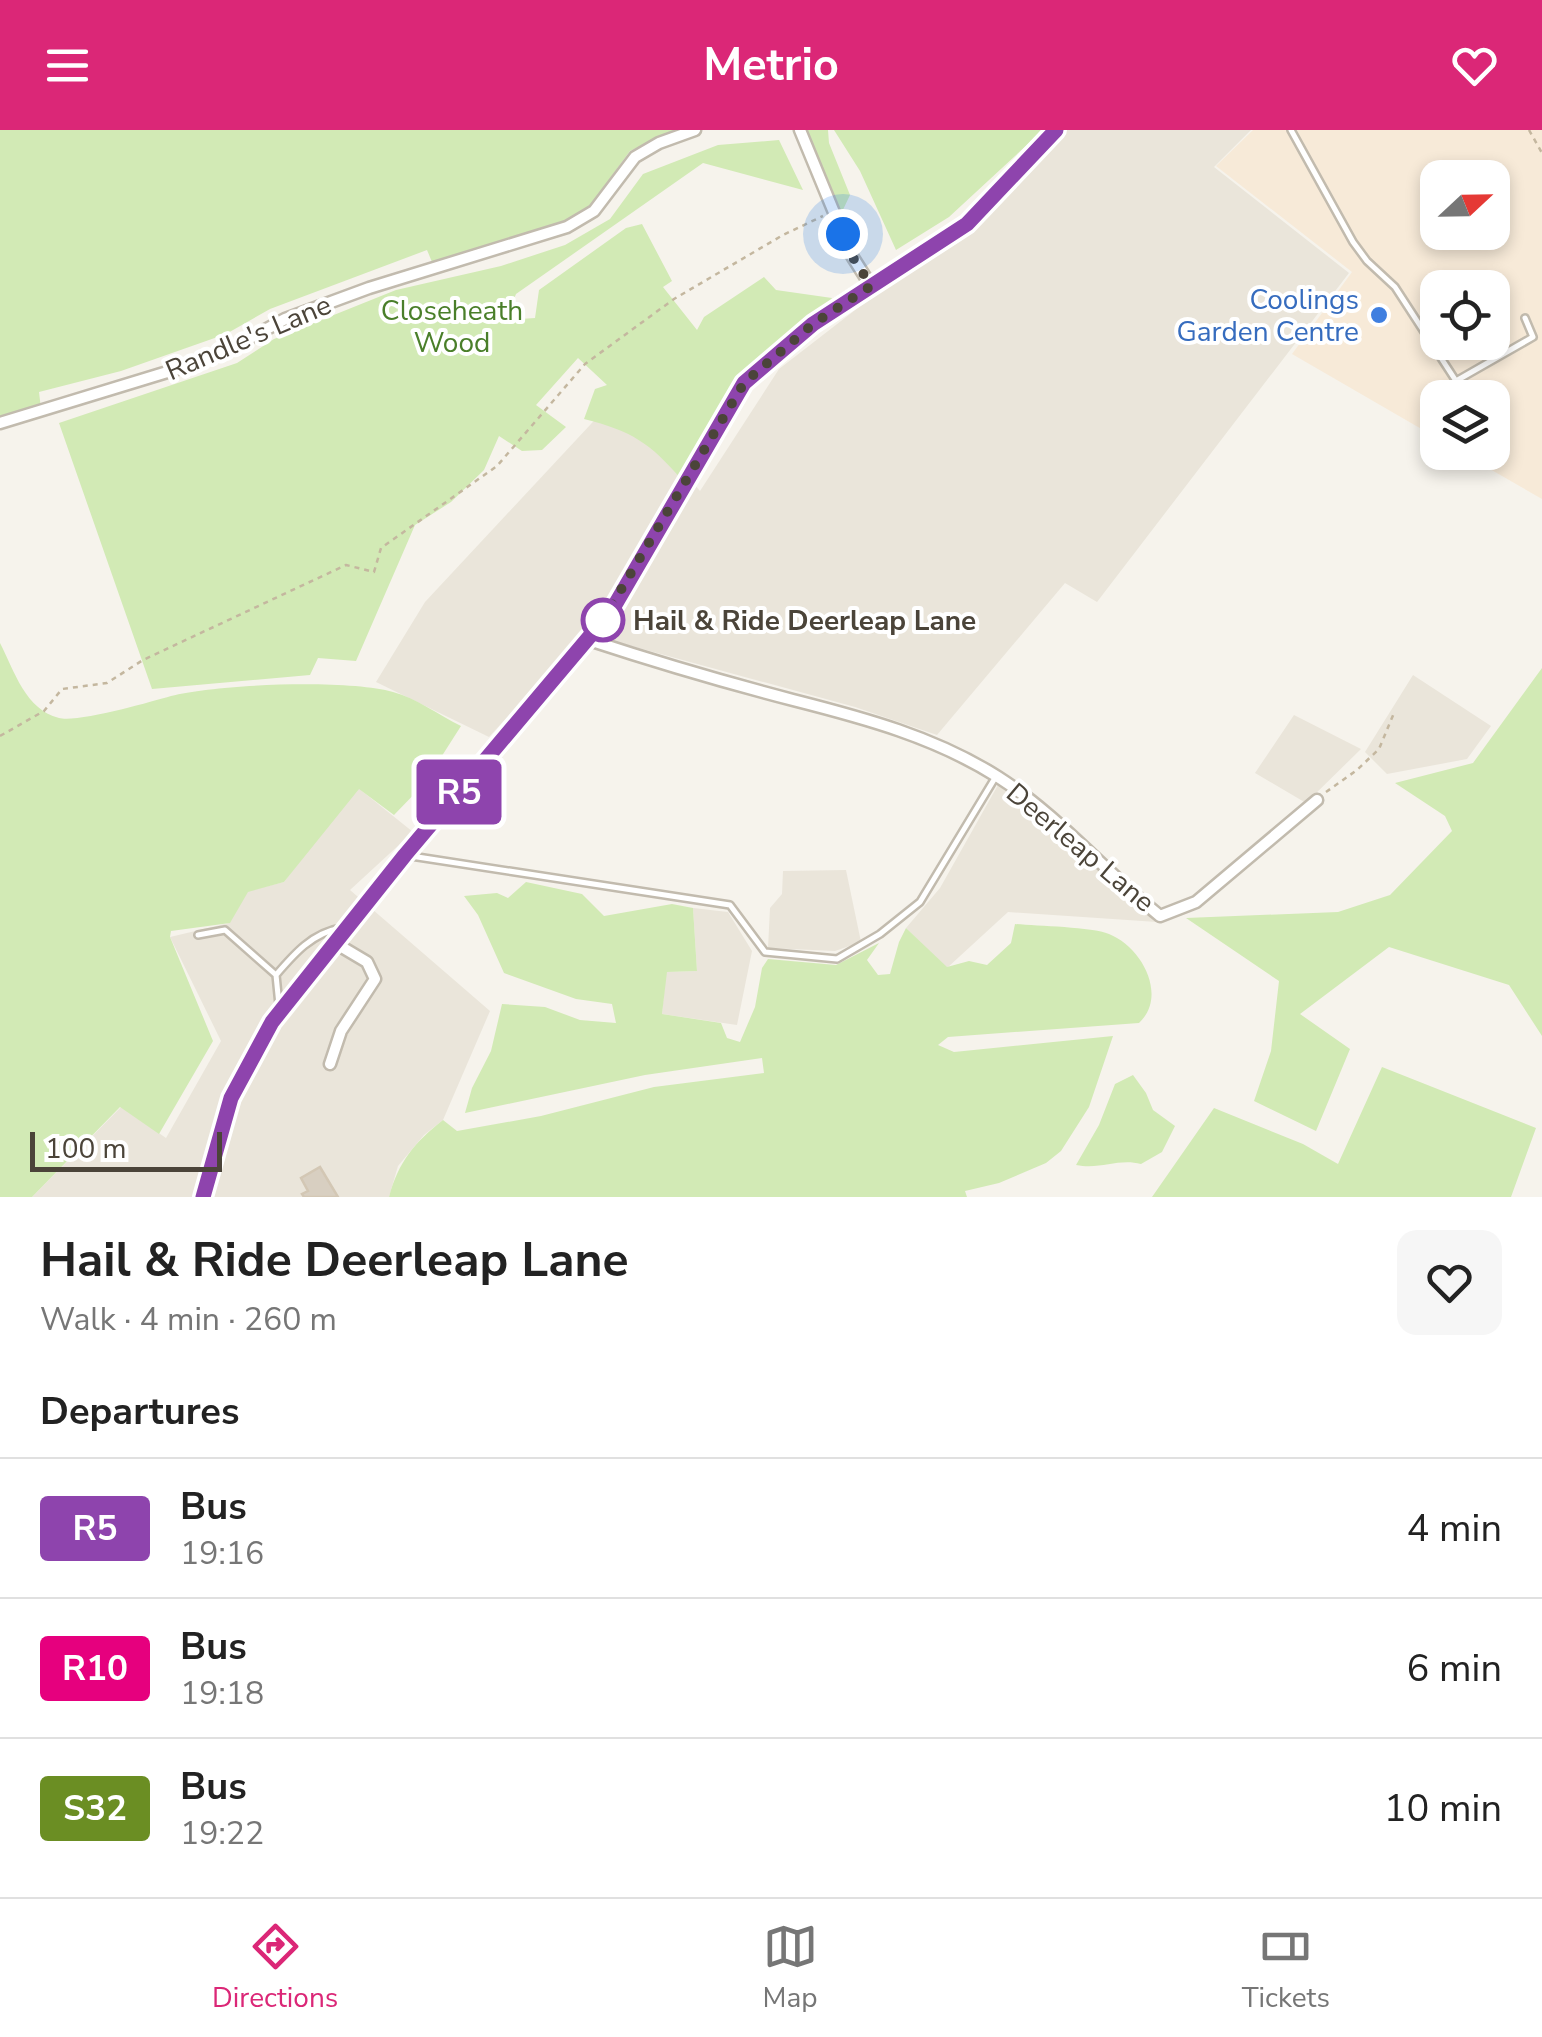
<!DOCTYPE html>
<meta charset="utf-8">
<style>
:root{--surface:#fff;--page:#f6f6f6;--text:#222;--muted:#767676;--line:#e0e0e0;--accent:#db2777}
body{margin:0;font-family:"Nunito Sans",sans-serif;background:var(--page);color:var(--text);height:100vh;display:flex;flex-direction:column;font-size:38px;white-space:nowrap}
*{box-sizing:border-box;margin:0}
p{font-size:32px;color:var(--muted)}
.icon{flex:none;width:55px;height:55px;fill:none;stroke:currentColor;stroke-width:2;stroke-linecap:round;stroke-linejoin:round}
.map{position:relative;height:1067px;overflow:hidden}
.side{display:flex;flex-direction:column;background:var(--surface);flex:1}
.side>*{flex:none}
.badge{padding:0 20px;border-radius:8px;font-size:35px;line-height:65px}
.needle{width:65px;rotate:68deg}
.buttons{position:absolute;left:1420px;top:30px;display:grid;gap:20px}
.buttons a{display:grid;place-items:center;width:90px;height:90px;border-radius:20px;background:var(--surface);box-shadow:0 5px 15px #0003;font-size:50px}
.scale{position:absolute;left:30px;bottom:25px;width:192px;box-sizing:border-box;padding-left:10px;border:5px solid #4b4439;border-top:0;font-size:28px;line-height:35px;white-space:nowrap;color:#4b4439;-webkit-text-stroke:8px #fff;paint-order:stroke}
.you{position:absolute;width:50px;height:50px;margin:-25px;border:8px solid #fff;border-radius:50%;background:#1a73e8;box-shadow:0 0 0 15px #1a73e833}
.map>.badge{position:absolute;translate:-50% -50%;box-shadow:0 0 0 5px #fff}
h2{padding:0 40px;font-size:38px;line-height:90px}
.round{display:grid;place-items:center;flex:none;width:105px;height:105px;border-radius:20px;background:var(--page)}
.summary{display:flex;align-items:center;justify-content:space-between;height:170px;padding:0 40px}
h1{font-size:48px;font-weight:700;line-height:75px}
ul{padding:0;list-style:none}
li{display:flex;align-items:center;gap:30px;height:140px;padding:0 40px;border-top:2px solid var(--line)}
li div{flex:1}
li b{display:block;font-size:38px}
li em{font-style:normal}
li .badge{min-width:110px;font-weight:700;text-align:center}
header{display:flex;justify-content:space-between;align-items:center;height:130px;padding:0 40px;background:var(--accent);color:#fff;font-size:45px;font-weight:700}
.tab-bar{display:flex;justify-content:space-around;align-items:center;height:140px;border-top:2px solid var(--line);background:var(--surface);font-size:28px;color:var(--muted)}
.tab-bar a{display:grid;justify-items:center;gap:5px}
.tab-bar .on{color:var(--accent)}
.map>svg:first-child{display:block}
</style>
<header><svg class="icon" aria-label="menu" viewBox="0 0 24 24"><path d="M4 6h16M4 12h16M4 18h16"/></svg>Metrio<svg class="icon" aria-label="heart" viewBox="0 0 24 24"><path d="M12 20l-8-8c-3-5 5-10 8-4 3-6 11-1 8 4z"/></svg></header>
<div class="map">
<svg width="1542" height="1067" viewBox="0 0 1542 1067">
<rect width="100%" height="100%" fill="#f6f3ec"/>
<path fill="#eae5da" d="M1042 0H1251L1214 37 1349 143 1097 472 1065 453 937 605 855 577 584 503 489 607 376 552 425 472 618 265 700 361 779 239 872 167 962 110 1051 14Z
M1413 545 1491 596 1467 629 1387 644 1365 622Z
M1294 585 1361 619 1306 673 1255 643Z
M998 655 1072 715 1157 792 1008 782 947 838 906 798 940 758Z
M357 657 413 702 350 760 490 881 443 990 424 1005 398 1036 389 1067H32L121 977 166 1008 221 911 170 807 229 793 248 761 284 752Z
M846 740 861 812 835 821 768 818 770 778 782 764 783 741Z
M693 778 728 782 752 821 737 895 662 884 666 842 697 841Z"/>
<path fill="#f7ead8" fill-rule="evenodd" d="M1253 0H1542V369L1462 323 1492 322V268H1438L1437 308 1292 224 1352 142 1216 36ZM1438 48H1492V102H1438ZM1438 158H1492V212H1438Z"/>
<path fill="#d2eab5" d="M0 0H674L630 21 589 77 558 94 432 132 427 120 270 179 226 204 121 241 39 262 42 287 0 298Z
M806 0H828L829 13 850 65 841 84Z
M834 0H1043L949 87 896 120 860 41Z
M779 10 803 60 703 33 516 164 505 190 535 188 539 160 626 98 642 94 672 151 663 157 697 200 704 187 764 147 776 160 832 168 828 178 739 253 682 350C650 313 632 301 584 289L595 259 607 255 578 228 536 275 566 297 542 320 522 321 499 306 484 340 451 372 415 395 356 531 318 528 310 545 152 559 59 293 237 233 274 209 396 160 501 136 565 115 610 89 643 44 718 15Z
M0 513C15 542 25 579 59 588 77 593 150 572 171 566 218 554 347 549 393 562 416 568 439 585 461 596L424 654 394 685 359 659 284 752 248 762 230 793 171 801 170 807 213 911 159 1004 120 977 32 1067H0Z
M1542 538V906L1509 855 1389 817 1300 884 1350 919 1316 1001 1254 971 1271 921 1279 851 1186 788 1338 782 1390 765 1452 701 1445 686 1395 653 1473 633Z
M526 752 582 764 604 786 672 774 693 778 697 841 667 842 662 884 721 893 727 908 740 912 755 877 762 838 768 829 836 835 879 813 867 830 878 845 890 844 899 812 906 798 947 837 969 831 987 835 1011 813 1015 794C1036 796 1092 797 1109 804 1142 817 1168 866 1139 893L948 907 938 915 954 922 1113 906 1089 977 1061 1021 1046 1033 999 1053 965 1061 967 1067H389C399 1031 414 1013 443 990L457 1001 541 986 654 957 764 943 762 928 645 945 465 983 472 958 491 921 502 874 545 877 580 890 616 893 612 874 576 869 504 843 478 785 464 766 497 763 508 768Z
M1382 937 1536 998 1511 1067H1152L1214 978 1303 1014 1338 1034Z
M1133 945 1146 963 1153 980 1175 996 1162 1022 1141 1034C1118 1028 1101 1040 1076 1035L1099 995 1115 954Z"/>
<path fill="#d8cfc1" stroke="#d3c7b4" stroke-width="2.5" d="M320 1037 338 1067H304L302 1064 308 1061 301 1048Z"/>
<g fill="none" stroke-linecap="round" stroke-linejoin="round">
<g stroke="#c2bbae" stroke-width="10">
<path id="lane" d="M1291 0 1353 112 1367 131 1395 157 1456 251 1533 207 1525 188
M411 726 730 775 765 822 837 829 880 804 920 772 995 648
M198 805 225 800 276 845 279 875
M276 845C294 824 312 803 341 798"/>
</g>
<g stroke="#c2bbae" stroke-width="15">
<path id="street" d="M800 0 852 126 871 156
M0 293 187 236 232 218 285 189 369 158 567 97 594 81 635 27 659 13 695 0
M589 510C656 532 724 552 793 570 864 588 935 607 998 647 1059 686 1104 741 1160 786L1196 772 1317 670
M330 934 341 901 375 849 367 832 335 813"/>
</g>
<g stroke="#d6c79b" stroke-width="20">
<path id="secondary" d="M203 1067 231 968 272 893 405 725 612 479 744 253 813 193 967 94 1056 0"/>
</g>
<path stroke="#c4b79f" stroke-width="2.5" stroke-dasharray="5 5" stroke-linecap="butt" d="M1529 0 1542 23
M0 606 44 581 62 559 107 553 143 530 346 435 374 442 381 418 497 336 585 234 674 169 783 105 823 86
M1326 662 1357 640 1379 619 1394 583"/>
<use href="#lane" stroke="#fff" stroke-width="5"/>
<use href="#street" stroke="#fff" stroke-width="10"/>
<use href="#secondary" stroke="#fff3cd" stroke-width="15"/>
</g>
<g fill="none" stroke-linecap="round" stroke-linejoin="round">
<g stroke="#fff" stroke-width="22">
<path id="line" d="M203 1067 231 968 272 892 405 725 612 480 744 253 813 194 967 94 1056 0"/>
</g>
<use href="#line" stroke="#8e44ad" stroke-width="15"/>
<path stroke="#4b4439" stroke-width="10" stroke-dasharray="0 18" d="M603 490 744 253 813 194 871 156 852 126 843 104"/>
</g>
<circle fill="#3f7fe0" stroke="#fff" stroke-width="4" cx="1379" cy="185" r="10"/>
<circle fill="#fff" stroke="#8e44ad" stroke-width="5" cx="603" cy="490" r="20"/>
<g text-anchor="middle" stroke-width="8" stroke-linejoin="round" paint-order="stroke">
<g font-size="28" fill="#366cbe" stroke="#fff" text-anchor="end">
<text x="1359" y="179">Coolings<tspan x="1359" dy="32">Garden Centre</tspan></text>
</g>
<g font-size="28" fill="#4a7f2a" stroke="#fff">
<text x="452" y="190">Closeheath<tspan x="452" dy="32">Wood</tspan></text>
</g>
<g font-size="28" fill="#4b4439" stroke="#fff">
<text transform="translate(248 207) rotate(-23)" y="10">Randle's Lane</text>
<text transform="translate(1081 717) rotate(40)" y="10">Deerleap Lane</text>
</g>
<g font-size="28" font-weight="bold" fill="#4b4439" stroke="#fff" text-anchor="start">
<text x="633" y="500">Hail &amp; Ride Deerleap Lane</text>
</g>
</g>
</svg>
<div class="buttons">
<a><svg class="needle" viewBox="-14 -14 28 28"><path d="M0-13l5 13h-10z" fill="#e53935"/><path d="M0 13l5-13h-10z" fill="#767676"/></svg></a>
<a><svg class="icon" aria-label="locate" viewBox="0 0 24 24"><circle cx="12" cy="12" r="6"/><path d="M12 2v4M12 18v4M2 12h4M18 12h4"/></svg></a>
<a><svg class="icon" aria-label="layers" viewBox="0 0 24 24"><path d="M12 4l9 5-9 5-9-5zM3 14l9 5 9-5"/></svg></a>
</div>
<div class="scale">100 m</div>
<div class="you" style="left:843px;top:104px"></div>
<b class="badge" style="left:459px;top:662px;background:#8e44ad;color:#fff">R5</b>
</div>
<section class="side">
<div class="summary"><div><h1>Hail &amp; Ride Deerleap Lane</h1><p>Walk · 4 min · 260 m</p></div><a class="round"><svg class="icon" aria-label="heart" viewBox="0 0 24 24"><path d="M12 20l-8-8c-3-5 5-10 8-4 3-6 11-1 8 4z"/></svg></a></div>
<h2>Departures</h2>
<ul>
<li><span class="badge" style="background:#8e44ad;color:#fff">R5</span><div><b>Bus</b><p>19:16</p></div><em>4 min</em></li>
<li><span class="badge" style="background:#e6007e;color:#fff">R10</span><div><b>Bus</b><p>19:18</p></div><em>6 min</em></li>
<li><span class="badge" style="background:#6b8e23;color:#fff">S32</span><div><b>Bus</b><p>19:22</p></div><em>10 min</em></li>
</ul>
</section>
<nav class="tab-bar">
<a class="on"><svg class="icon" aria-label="directions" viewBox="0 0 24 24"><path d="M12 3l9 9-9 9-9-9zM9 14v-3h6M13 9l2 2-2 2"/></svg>Directions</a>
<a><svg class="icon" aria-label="map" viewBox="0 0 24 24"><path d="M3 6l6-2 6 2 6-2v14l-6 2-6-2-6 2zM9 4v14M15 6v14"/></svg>Map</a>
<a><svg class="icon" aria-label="tickets" viewBox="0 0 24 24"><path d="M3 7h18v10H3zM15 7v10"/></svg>Tickets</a>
</nav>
